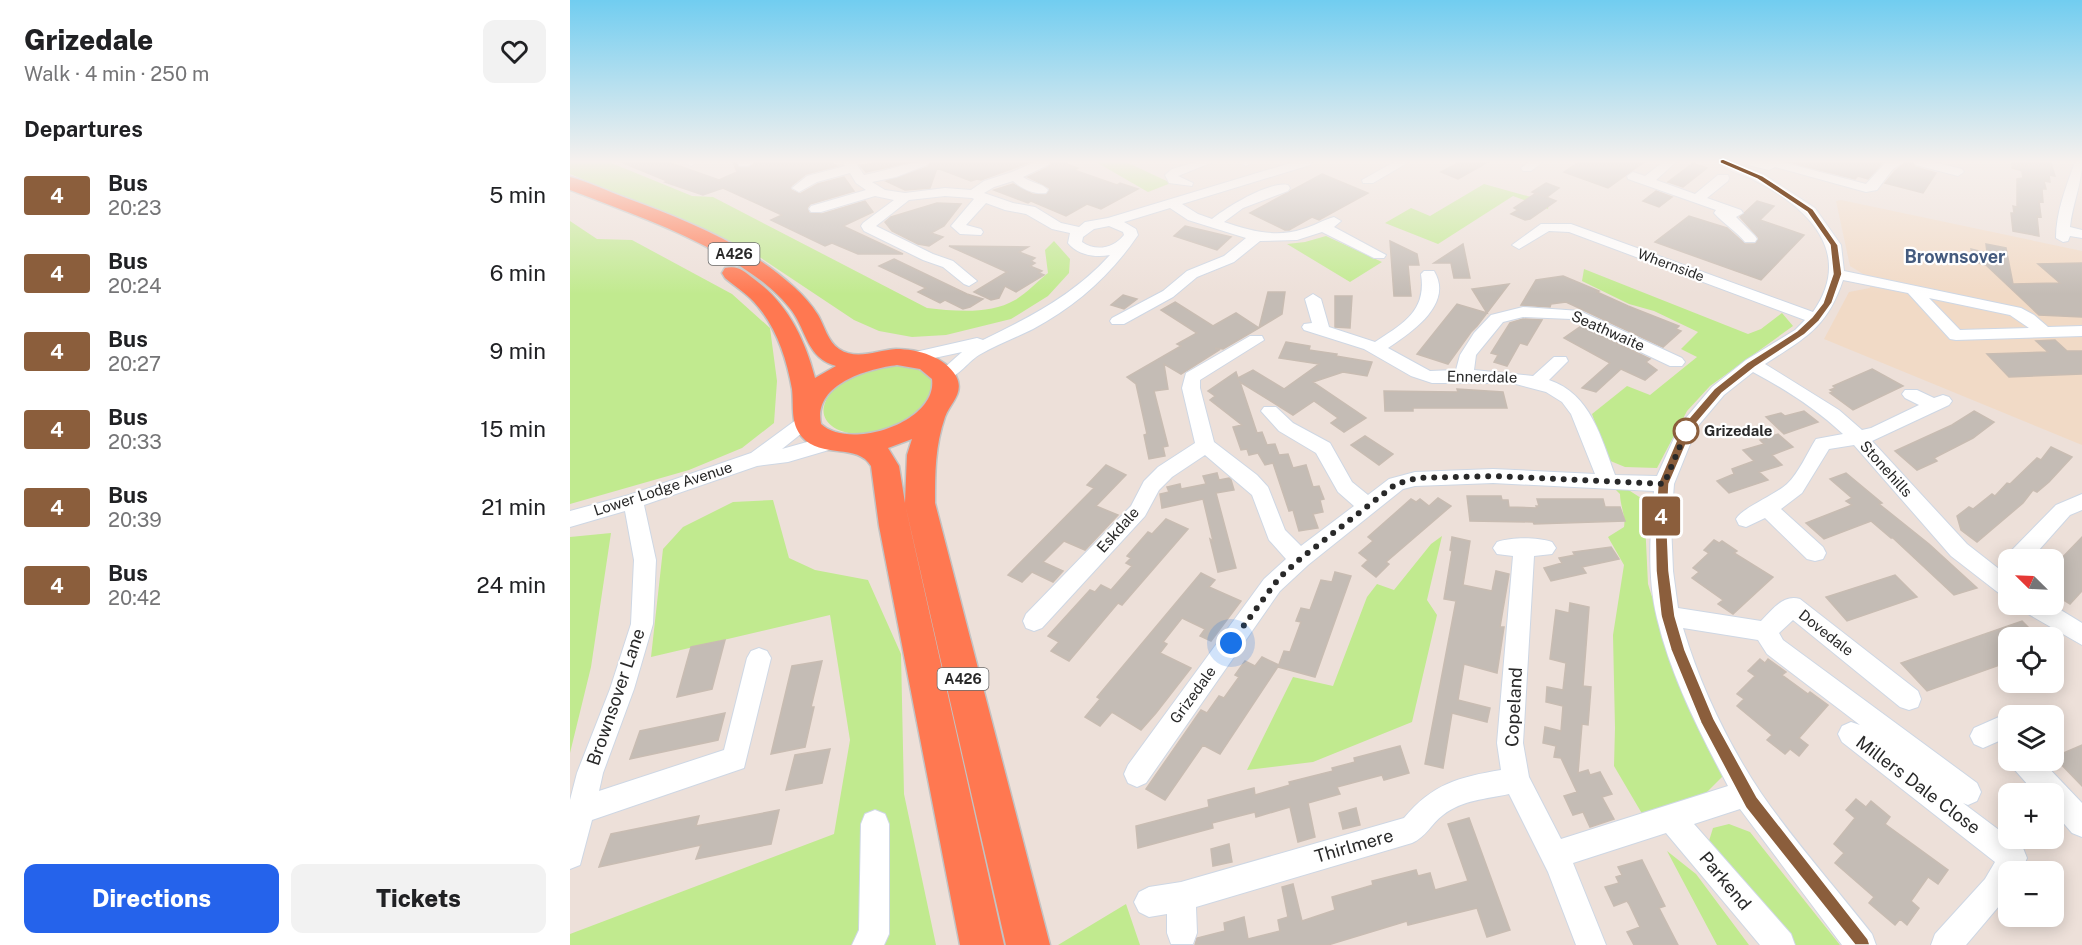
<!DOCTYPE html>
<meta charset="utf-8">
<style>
:root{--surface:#fff;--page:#f2f2f2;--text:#202124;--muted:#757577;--accent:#2563eb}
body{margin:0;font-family:"Public Sans",sans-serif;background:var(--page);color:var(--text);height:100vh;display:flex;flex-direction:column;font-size:22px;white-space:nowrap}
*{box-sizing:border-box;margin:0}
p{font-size:20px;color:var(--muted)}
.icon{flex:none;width:33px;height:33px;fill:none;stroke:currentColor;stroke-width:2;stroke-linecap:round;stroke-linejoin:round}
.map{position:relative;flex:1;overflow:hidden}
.side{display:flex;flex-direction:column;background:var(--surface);width:570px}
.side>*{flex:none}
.badge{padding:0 12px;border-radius:4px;font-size:21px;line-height:39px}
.needle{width:39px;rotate:294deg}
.buttons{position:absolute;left:1428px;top:549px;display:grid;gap:12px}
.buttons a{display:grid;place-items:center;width:66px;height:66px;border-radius:12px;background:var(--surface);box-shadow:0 3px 15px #0003;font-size:30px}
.you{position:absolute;width:30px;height:30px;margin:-15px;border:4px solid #fff;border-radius:50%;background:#1a73e8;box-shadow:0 0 0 9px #1a73e833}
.map>.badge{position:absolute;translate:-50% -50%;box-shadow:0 0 0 3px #fff}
h2{padding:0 24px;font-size:22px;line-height:54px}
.round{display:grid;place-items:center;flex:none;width:63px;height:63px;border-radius:12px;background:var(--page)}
.headline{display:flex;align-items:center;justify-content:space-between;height:102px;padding:0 24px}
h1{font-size:28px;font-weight:800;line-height:45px}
.primary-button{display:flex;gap:12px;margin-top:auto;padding:12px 24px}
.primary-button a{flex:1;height:69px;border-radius:12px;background:var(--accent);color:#fff;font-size:24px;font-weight:800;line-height:69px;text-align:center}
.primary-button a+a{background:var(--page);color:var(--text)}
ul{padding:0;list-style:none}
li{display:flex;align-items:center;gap:18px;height:78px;padding:0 24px}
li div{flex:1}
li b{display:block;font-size:22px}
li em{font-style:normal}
li .badge{min-width:66px;font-weight:700;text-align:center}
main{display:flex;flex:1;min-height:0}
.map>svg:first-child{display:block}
</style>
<main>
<section class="side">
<div class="headline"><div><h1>Grizedale</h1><p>Walk · 4 min · 250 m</p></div><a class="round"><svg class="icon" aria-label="heart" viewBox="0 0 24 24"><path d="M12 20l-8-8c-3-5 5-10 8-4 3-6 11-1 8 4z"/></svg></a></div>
<h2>Departures</h2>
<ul>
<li><span class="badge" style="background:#8b5e3c;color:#fff">4</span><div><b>Bus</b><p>20:23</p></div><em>5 min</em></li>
<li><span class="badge" style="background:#8b5e3c;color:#fff">4</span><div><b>Bus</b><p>20:24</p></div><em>6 min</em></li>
<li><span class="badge" style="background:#8b5e3c;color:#fff">4</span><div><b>Bus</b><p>20:27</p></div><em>9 min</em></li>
<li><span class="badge" style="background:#8b5e3c;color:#fff">4</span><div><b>Bus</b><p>20:33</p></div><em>15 min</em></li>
<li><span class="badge" style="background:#8b5e3c;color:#fff">4</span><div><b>Bus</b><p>20:39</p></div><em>21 min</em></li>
<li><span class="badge" style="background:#8b5e3c;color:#fff">4</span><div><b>Bus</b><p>20:42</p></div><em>24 min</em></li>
</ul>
<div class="primary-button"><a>Directions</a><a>Tickets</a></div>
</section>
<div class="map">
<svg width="1512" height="945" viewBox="0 0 1512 945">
<rect width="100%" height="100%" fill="#ede0d9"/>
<path fill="#f1dac6" d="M1271 200 1512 251V445L1254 339 1279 292 1300 288 1298 277 1280 266 1266 201Z"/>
<path fill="#c1ea8f" d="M0 162H39L122 196 143 197 357 308C384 311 420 315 445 300 457 293 467 282 478 273L475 250 484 241 500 259 499 273 478 296 441 319 376 335 342 337 309 331 284 320 188 256 99 215 0 174Z
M526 162H556L601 183 578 192Z
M914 184 979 202 978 209 943 196 868 244 815 223 841 208 860 216Z
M0 221 27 239 62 240 162 294 200 328 207 381 204 423 172 448 119 470 0 504Z
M756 236 812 262 780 282 717 244 735 242Z
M1014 269 1178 334 1191 329 1212 313 1223 326 1140 386 1117 411 1087 468 1055 467 1038 460 1022 414 1057 386 1080 395 1127 357 1111 349 1128 332 1084 311 1059 304 1012 281Z
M331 365C407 379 333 432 292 434 260 435 238 413 267 387 285 371 308 367 331 365Z
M1041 485 1057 489 1074 500 1078 584 1104 668 1137 747 1153 776 1129 800 1074 817 1044 766 1045 728 1043 635 1054 565 1038 537 1054 527C1056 517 1050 505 1050 494Z
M203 500 219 558 245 570 298 580 331 654 334 794 366 945H0V934L264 834 280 740 260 615 81 657 93 549 113 527 163 502Z
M41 533 21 667 0 753V537Z
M872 536 857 600 867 615 842 722 743 762 677 770 723 677 763 686 797 597 807 584 824 590 861 544Z
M1159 824 1180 832 1270 945H1224L1138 844 1143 828Z
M1097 851 1126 874 1179 945H1147Z
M556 904 570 945H488Z"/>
<path fill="#c4bcb5" stroke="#c8bcb2" stroke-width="1.5" d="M51 162H98L149 180 167 172 163 162H166L169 168H179L186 162H261L267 166 236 174 221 186V190L230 194 248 184 274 177 284 191 240 204 237 208 239 213 252 214 295 201 303 212 273 226 333 254H288L262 243 255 246 201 220 212 215 153 188 133 195 95 182 97 181Z
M314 162H341L296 172 290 165Z
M361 162H460L411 180 407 179 401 181 367 168 360 188 335 190 316 181 358 167Z
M482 162H492L508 168 504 170 547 185 550 183 568 189 531 209 517 204 496 216 461 201 458 203 424 190 443 184 462 194 476 195 480 188 458 177 479 167Z
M890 162H918L888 179 871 172Z
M1009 162H1074L1038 188 994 172Z
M1219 162H1313L1298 179 1288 176 1285 179Z
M1336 162H1342L1345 167 1366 173 1353 193 1315 183 1325 171Z
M1442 162 1481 163 1485 176 1479 175 1480 182 1474 181 1476 189H1472L1473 202 1469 201 1471 217 1467 216 1469 236 1443 231 1441 213H1444L1443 206 1447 207V179L1453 178 1452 172 1460 173 1442 168Z
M1123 163 1137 168 1113 187 1098 182Z
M752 174 798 193 749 220 742 217 719 230H715L680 213Z
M976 183 989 188 977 197 962 192Z
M1086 191 1102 197 1089 207 1073 201Z
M966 193 986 201 960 219 955 220 941 214 948 210 944 208Z
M1187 201 1204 206 1190 220 1234 235 1191 280 1085 242 1119 216 1157 228 1175 244H1185L1189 238 1170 217Z
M367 203 391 204 374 226 361 233 373 237 359 246 348 244 322 231 315 222 321 217Z
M615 226 661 237 647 250 604 236Z
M820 241 847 254 849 265H838L841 296H824Z
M893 244 900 278H884L881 263H864Z
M1416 244 1436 248 1443 284 1490 283 1468 264 1512 263V317L1469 315 1416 265 1403 262 1401 249 1417 253Z
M379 246 458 247 449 252 465 258 461 261 465 263 460 266 472 271 469 273 474 275 446 292 435 286 429 298 421 300 404 292 437 272Z
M324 259 397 294 413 299 400 307 393 309 375 300 370 303 348 292 356 288 309 266Z
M993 276 1029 291 1027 292 1058 306 1109 326 1106 329 1111 331 1093 347 996 302 981 304 980 307 951 305 966 280Z
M939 284 907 326 901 332 878 364 847 354 887 304 917 313 902 289Z
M698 292H715L712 314 689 328Z
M553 295 567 299 554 309 541 305Z
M765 296H782L780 328 765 327Z
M605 302 643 326 666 313 689 328 653 349 645 348 649 350 611 374 594 364 598 389 584 391 598 446 593 447 595 456 579 459 574 435 577 434 566 384 557 377 611 346 607 344 627 333 591 310Z
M953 319 972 320 957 345 950 343 937 366 924 362 928 355 921 353 940 323Z
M1011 326 1080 359 1076 362 1087 370 1075 380 1051 369 1026 392 1012 388 1040 363 994 338Z
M1485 340 1497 351H1512V374L1439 377 1417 354 1478 352 1466 341Z
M716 342 740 346 739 350 767 354 766 356 802 362 797 376 773 372 743 382 796 418 774 432 761 423 768 418 744 401 723 415 670 382 687 433 692 432 697 445 705 444 709 455 718 454 723 468 736 465 743 487 749 486 754 499 750 500 753 512 743 514 748 528 729 531 723 510 719 511 703 463 695 465 688 453 679 455 677 449 671 450 663 427 672 425 640 400 645 396 638 391 666 372 668 378 683 370 714 389 749 364 709 358Z
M1302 369 1333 386 1283 410 1260 393 1263 392 1260 390 1265 388 1263 386Z
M887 389 933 392 937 408H843V411H815L814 391 888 392Z
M1234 411 1248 422 1214 434 1196 417 1211 413 1215 416Z
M1404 411 1424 422 1403 438 1364 458 1367 461 1347 470 1325 451 1382 425Z
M1208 434 1223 447 1202 455 1212 465 1189 472 1198 480 1159 493 1147 481 1164 474 1162 469 1184 461 1173 450 1194 444 1190 440Z
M795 436 823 454 809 465 781 445Z
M1481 447 1502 457 1479 482 1467 492 1463 490 1453 503 1407 542 1391 530 1387 516 1399 507 1403 509 1422 494 1425 496 1437 483 1440 484 1467 458 1471 460Z
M536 465 556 475 526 506 548 515 515 550 494 541 473 562 493 571 483 582 462 572 452 582 438 575 524 488 517 485Z
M647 473 649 480 659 478 661 480 664 490 646 493 666 568 648 572 640 539 643 541 633 499 592 508 590 494 599 492 597 487 610 484 611 489 636 484 633 476Z
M1276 473 1312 503 1309 504 1359 544 1407 588 1384 595 1323 538H1321L1301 521 1254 539 1236 523 1282 505 1276 501 1282 498 1260 479Z
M897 496H931L932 500H938L939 507 967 508 966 506H969L967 499H1033L1035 507H1050L1055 521 964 524 963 522 900 521Z
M868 498 881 506 816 562 819 564 806 577 792 566 798 560 789 553 803 541 798 537 841 499 846 502 850 499 859 506Z
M596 519 618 529 552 605 548 603 499 661 481 651 489 642 478 636 520 590 525 592 531 585 541 590 562 566 556 563 561 558 557 556 578 532 582 534Z
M882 537 900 541 893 585 922 591 926 571 939 574 930 627H934L927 673 894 664 888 700 920 708 917 722 882 713 873 768 855 764 886 601 874 599 882 551 880 550Z
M1512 537V591L1500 604 1484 594V566Z
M1144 540 1149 543 1152 541 1167 551 1164 553 1203 577 1163 614 1148 604 1153 600 1122 578 1129 572 1123 568 1139 553 1134 550Z
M1041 547 1049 559 1012 567 1016 573 981 581 974 568 992 563 989 558 1005 555 1003 552Z
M765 572 781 576 745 677 708 667 714 651 720 652 731 622 726 621 731 608 740 610 751 580 762 582Z
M631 573 645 580 639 587 671 601 641 641 630 636 635 629 612 618 593 642 597 644 590 653 621 668 586 713 571 730 542 712 530 726 515 717 530 699 527 697Z
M1325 575 1347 597 1277 621 1256 597Z
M1000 603 1019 607 1013 686 1021 687 1018 725 1012 724 1008 773 1018 770 1020 775 1030 772 1042 794 1032 797 1044 819 1020 827 1013 812 1003 815 994 796 1007 792 991 758 984 757 986 746 973 743 975 727 991 731 993 706 976 702 977 687 993 690 996 663 980 659 986 610 999 613Z
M1452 621 1469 638H1438V662L1357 691 1331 663Z
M155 640 142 689 107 697 121 647Z
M692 657 709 665 650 754 633 745 595 800 576 789 631 710 637 713 649 696 654 698 669 677 665 675 675 661 685 666Z
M1190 659 1195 663 1198 659 1216 672 1212 675 1238 694 1240 692 1258 705 1229 738 1238 745 1229 756 1220 749 1215 754 1197 740 1202 735 1167 706 1174 699 1167 694 1185 676 1178 671Z
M252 661 241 707H244L235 747 201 754 222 666Z
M155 713 148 740 60 759 70 731Z
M1512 745V786L1484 757Z
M830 746 839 773 814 780 812 775 767 787 770 794 738 803 745 837 728 842 720 807 686 817 685 812 642 823 643 828 568 848 566 826 639 807 638 800 684 788 685 795 720 785 719 782 763 771 762 768 785 762 784 758Z
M260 749 252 783 216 790 225 755Z
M1286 799 1296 807 1301 801 1320 817 1315 824 1378 870 1368 884 1358 877 1341 901 1349 908 1337 925 1330 919 1325 925 1299 903 1304 897 1265 863 1274 853 1264 844 1285 818 1276 810Z
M786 808 790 825 773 829 769 813Z
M209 810 201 844 126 859 131 845 29 867 41 834 129 816 126 826Z
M899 818 940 930 917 937 907 908 838 925 837 921 758 945H625L627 938 655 931 654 923 674 917 678 939 710 931 708 920 718 917 712 887 723 884 732 921 765 910 762 897 803 885 802 881 846 870 848 876 860 873 865 890 898 881 878 824Z
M659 844 662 862 643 866 641 849Z
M1072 860 1095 906 1089 908 1108 945H1064L1057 932 1070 927 1059 904 1057 901 1044 906 1035 887 1049 883 1046 877 1052 875 1048 867Z"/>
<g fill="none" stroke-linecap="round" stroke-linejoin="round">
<g stroke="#ced7e4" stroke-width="2">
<path id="minor" d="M114 162H127L121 166Z
M168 162H184L178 166H169Z
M273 162H285L294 175C316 171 337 162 359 162L357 165 326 177 302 182 315 190 335 193 375 188 401 190 414 181 442 172 465 162H480L478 165 453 177C461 183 472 183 478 190L476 193C464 195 451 188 443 181L424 187 414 193 443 203 465 207 491 223 509 227 515 222 538 218 724 162H742L740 165 612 204 628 214 642 219C657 207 699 181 718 185L720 188 718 191 673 208 654 222C681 231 706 238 733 229 744 226 753 220 764 217L771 221 764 227 816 255 814 258H804L752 232 727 240 690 241 664 262 627 277 603 297 554 324H542L540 321 542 318 593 291 617 271 654 256 676 238 618 220 600 208 554 222 566 229 568 235C541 275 506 306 463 329 445 338 426 345 409 355 396 363 383 384 368 380L365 376 392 352 341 363 335 362 333 358 335 354 341 353 407 338 413 340C460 317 504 295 540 255 525 258 508 255 498 243L500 233 482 229 456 214 435 210 416 203 396 225 411 229 413 232 411 235 390 234 381 226 404 199 402 198 375 196 339 200 306 226 363 254 383 261 407 281 399 286 394 284 373 267 353 260 294 231 291 226 293 223 324 200 305 196 251 212H241L239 209 241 206 296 190 286 183 280 173 247 182 229 192 222 188 237 176 275 166ZM539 226 553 232 554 235C544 248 526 252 512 242L513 237 524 229Z
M626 162H643L608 176 623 183 622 186 599 183 595 175 602 169Z
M669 162H682L676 166Z
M824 162H839L803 183H793L792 180Z
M959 162H973L961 171H953L951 168Z
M1093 162H1106L1086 180 1125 194 1148 175H1158L1159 178 1158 181 1137 198 1171 210 1173 213 1166 217 1185 236 1187 239 1185 242H1175C1166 231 1153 223 1144 213L1146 210 1058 179 1057 176 1063 172 1075 176Z
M1147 162H1163L1195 175 1245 208 1271 245 1274 271 1451 308 1464 315 1478 327 1512 326V336L1386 340 1380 339 1338 293 1273 280C1257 328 1235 338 1195 364L1269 410 1292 430 1301 428 1349 405 1335 398 1332 394 1335 390H1347L1364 398 1373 395 1379 397 1382 401 1379 405 1302 441 1397 544 1438 576V597L1430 594 1381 556 1284 445 1259 449 1232 493 1211 509 1253 547 1256 553 1253 559 1245 561 1237 559 1195 518 1176 527 1169 525 1166 519C1172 508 1205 495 1217 484 1229 473 1237 453 1246 439L1273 434C1246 409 1215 389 1183 372L1154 395 1127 427 1104 484 1101 523 1103 571 1108 608 1191 621C1202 610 1213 594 1230 599L1348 691 1351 699 1348 707 1339 710 1330 707 1223 620 1209 633 1213 640 1407 783 1411 792 1407 801 1398 805 1393 803 1453 848 1457 858 1451 872H1438V893L1435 899 1396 945H1361L1365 934 1415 879 1425 862 1272 742 1268 734 1272 726 1281 722 1290 725 1197 654 1188 640 1113 628C1130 685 1158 744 1191 793 1224 841 1266 888 1302 934L1306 945H1272L1170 809 1124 824 1221 934 1225 945H1190L1096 833 1003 863 1036 945H1006L978 872 939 794C916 799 892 800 873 815 861 824 856 837 842 843L626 907 627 933 623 944H601L597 933V914L579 917 569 912 564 902 569 892 579 887 611 882 834 818C862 784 889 777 931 770L927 743 943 556 927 554 923 548 927 542C942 537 967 537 982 542L986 548 982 554 964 556 953 743 959 777 991 839 1158 786C1130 733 1101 677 1087 618 1077 577 1080 532 1084 491L923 483 845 486 833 489 738 565 710 591 576 783 567 787 558 783 554 774 558 765 694 579 716 559 699 540 682 495 635 455 602 477 589 490 575 516 472 628 464 631 456 628 453 621 456 614 561 506 574 481 588 467 625 443 612 388 616 373 680 336H692L694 340 630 380V388L644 442 687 475 698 487 715 530 731 546 784 506 768 492 746 453 709 431 691 411 694 407H706L723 423 760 443 782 482 798 495 819 479 845 472 923 469 1025 474 1001 414 992 402 976 392 942 383H862L841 376 794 349 734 330 732 327 734 324 742 323 735 299 743 294 751 299 759 327 805 342C833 324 857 311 851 274L854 271H864C884 304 842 332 818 348L860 371 886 370 890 355 904 333 921 315 953 307 1010 311 1112 358 1115 362 1112 366H1100L1001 319 953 317 933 322 906 355 904 370 963 376 984 357H996L998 361 979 380C1021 394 1031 438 1045 475L1087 476 1110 425 1142 387 1176 360 1225 330 1235 320 999 232 979 231 949 249 942 245 971 224H1001L1243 312C1285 252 1237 207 1184 180 1172 174 1156 171 1147 162ZM1359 298 1440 315 1459 328 1390 330Z
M1176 162H1212L1296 184 1315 163 1334 162 1323 169 1307 190 1296 192 1205 167 1199 170 1178 165Z
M1344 162H1363L1392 169 1394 172 1388 176 1346 165Z
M1505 162H1512C1512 184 1502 205 1500 227L1512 230V238L1500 236 1498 241 1493 242 1486 238C1486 212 1496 187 1505 162Z
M236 415 242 417 245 421 242 425 212 449 262 435 269 437 271 442 269 447 218 462 187 466 74 505 86 560 83 624 64 689 33 773 29 791 154 750 177 658 181 651 189 648 197 651 201 658 174 768 22 820 10 865 0 869V800L7 773 40 689 61 624 64 560 55 511 0 527V511L59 495 181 453 230 417Z
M1512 494V510L1500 515 1460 560H1438V566L1435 560 1438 554 1486 505Z
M1450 604H1481L1512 623V645L1453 611Z
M1438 713 1444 716H1438V737L1413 748 1404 744 1400 736 1404 728Z
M1440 760H1471L1512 803V837L1502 833 1484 812V794H1466L1444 769Z
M305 810 315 814 319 824V934L314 945H282L289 930 291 824 295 814Z"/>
</g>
<g stroke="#c3c3c3" stroke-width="3">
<path id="highway" d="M0 177C19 182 37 191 56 198 115 220 177 244 224 287 233 295 241 304 248 315 254 325 258 342 269 349 287 361 307 350 326 349 348 349 375 357 386 376 395 393 380 403 375 417 365 446 365 473 365 503L480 945H436L335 504 434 945H390L309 526 301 466C288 443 251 459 232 437 220 423 224 406 222 389 216 356 205 322 180 298 173 291 163 285 155 278L152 273 155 268C168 265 174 271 184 279 217 303 235 339 245 378L266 366C237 358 237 332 222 311 215 301 203 290 193 282 136 239 66 215 0 190ZM327 365 350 369 362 379C368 422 280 451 251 424 243 384 297 369 327 365ZM342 439 337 455 335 503 329 466 318 448Z"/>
</g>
<use href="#minor" fill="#fff" fill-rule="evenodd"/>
<use href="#highway" fill="#ff7851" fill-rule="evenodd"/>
</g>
<linearGradient id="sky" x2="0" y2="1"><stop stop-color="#71cdf0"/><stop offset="0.55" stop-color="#f7f1ee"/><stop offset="1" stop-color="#f7f1ee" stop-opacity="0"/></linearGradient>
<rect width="1512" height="294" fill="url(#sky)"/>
<path fill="#8b5e3c" stroke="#fff" stroke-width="1.5" d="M1153 159 1193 176 1243 209 1268 245 1272 274 1262 303 1249 321 1234 335 1185 367 1152 393 1124 426 1099 484 1097 524 1099 571 1105 616 1115 650 1144 719 1187 797 1298 939 1300 945H1285L1176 808 1131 723 1101 650 1091 616 1086 571 1085 524 1088 484 1113 425 1144 389 1178 362 1227 331 1242 317 1253 303 1263 274 1260 245 1237 212 1187 179 1150 163V160Z"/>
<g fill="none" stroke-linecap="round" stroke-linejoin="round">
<path stroke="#292929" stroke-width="6" stroke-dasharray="0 10.8" d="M661 643 709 578 730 559 826 484 847 478 923 476 1094 484 1119 425 1116 431"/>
</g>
<circle fill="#fff" stroke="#8b5e3c" stroke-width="3" cx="1116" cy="431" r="12"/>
<g text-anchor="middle" stroke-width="4.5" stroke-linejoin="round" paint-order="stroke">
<g fill="#fff" stroke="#696969" stroke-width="1.5">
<rect x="138.5" y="243" width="51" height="22" rx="4.5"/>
<rect x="367.5" y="668" width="51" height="22" rx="4.5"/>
</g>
<g font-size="14" font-weight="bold" fill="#292929">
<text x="164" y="259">A426</text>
<text x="393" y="684">A426</text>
</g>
<g font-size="14" fill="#292929" stroke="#fff">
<text transform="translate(1101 265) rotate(20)" y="5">Whernside</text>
</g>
<g font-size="15" fill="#292929" stroke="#fff">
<text transform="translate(1038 331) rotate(24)" y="5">Seathwaite</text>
<text transform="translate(912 377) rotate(1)" y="5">Ennerdale</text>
<text transform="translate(1316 469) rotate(48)" y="5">Stonehills</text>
<text transform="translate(93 489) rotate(-18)" y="5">Lower Lodge Avenue</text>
<text transform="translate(548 530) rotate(-48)" y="5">Eskdale</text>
<text transform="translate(1256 633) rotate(38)" y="5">Dovedale</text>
<text transform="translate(623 695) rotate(-54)" y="5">Grizedale</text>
</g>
<g font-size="15" font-weight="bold" fill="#292929" stroke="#fff" text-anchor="start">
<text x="1134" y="436">Grizedale</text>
</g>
<g font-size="18" font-weight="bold" fill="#455b7e" stroke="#fff">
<text x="1385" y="263">Brownsover</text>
</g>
<g font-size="18" fill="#292929" stroke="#fff">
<text transform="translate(46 697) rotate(-71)" y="6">Brownsover Lane</text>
<text transform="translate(944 707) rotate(-87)" y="6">Copeland</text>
<text transform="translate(1348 785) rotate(37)" y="6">Millers Dale Close</text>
<text transform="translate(784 846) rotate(-16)" y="6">Thirlmere</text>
<text transform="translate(1155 881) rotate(50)" y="6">Parkend</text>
</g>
</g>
</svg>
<div class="buttons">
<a><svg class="needle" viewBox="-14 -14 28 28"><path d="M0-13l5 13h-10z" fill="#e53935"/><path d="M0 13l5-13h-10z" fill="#757577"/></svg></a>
<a><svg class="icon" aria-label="locate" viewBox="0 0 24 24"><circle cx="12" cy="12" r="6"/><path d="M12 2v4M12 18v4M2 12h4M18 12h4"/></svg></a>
<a><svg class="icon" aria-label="layers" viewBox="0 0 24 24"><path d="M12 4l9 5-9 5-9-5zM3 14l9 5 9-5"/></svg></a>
<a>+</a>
<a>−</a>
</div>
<div class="you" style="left:661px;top:643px"></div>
<b class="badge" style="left:1091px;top:516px;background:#8b5e3c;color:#fff">4</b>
</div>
</main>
